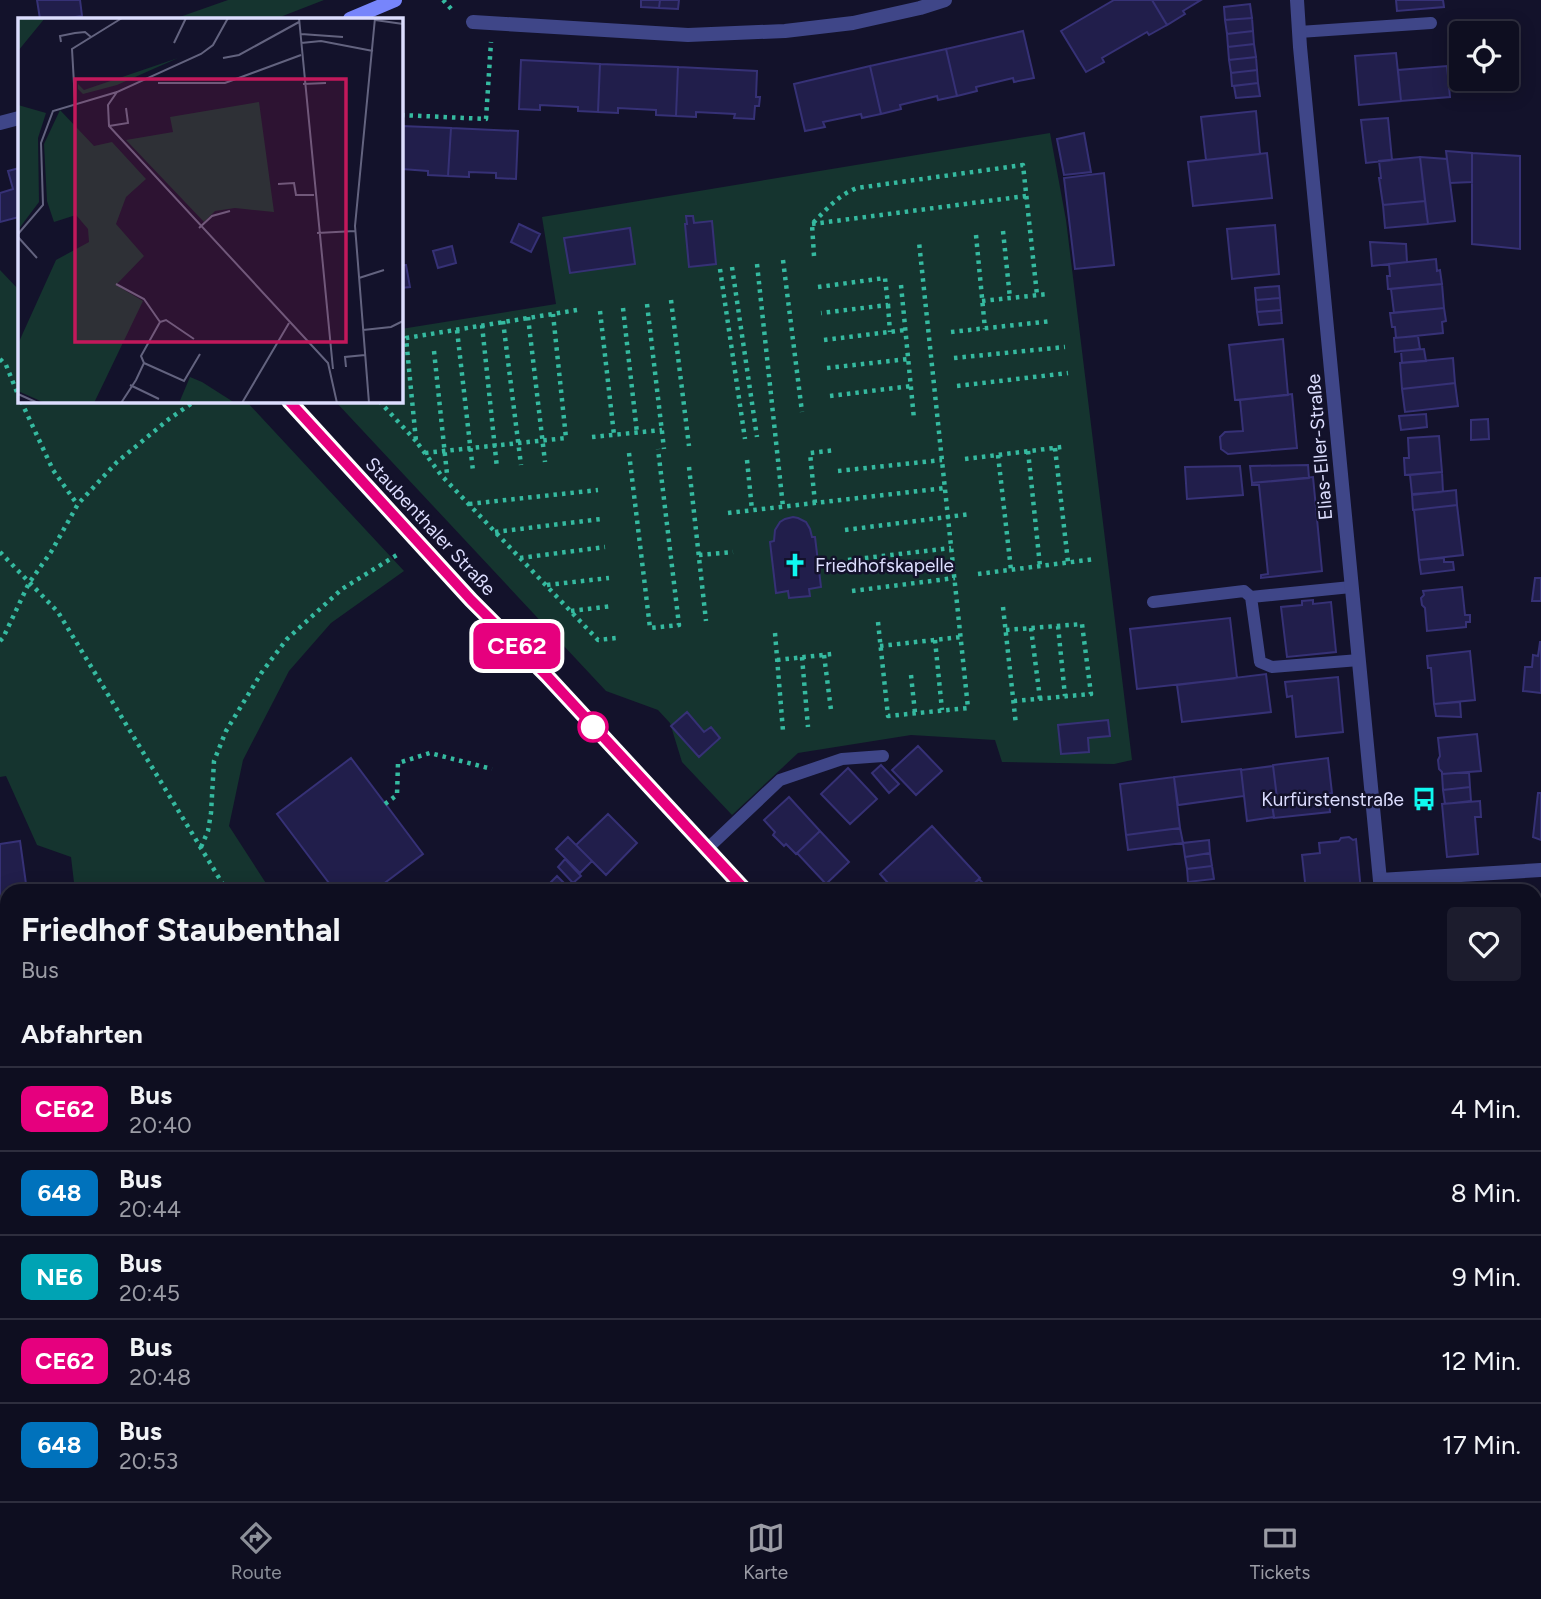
<!DOCTYPE html>
<html lang="de">
<meta charset="utf-8">
<style>
:root{--surface:#0e0e20;--page:#1c1c2d;--text:#f1f3f6;--muted:#9b9ca5;--line:#2e2e3e;--accent:#8c9099}
body{margin:0;font-family:Figtree,sans-serif;background:var(--page);color:var(--text);height:100vh;display:flex;flex-direction:column;font-size:26px;white-space:nowrap}
*{box-sizing:border-box;margin:0}
p{font-size:23px;color:var(--muted)}
.icon{flex:none;width:38px;height:38px;fill:none;stroke:currentColor;stroke-width:2;stroke-linecap:round;stroke-linejoin:round}
.map{position:relative;flex:1;overflow:hidden}
.side{position:absolute;left:0px;top:884px;width:1542px;height:618px;display:flex;flex-direction:column;background:var(--surface);border-radius:21px 21px 0 0;box-shadow:0 4px 18px #0003,0 0 0 2px var(--line)}
.side>*{flex:none}
.badge{padding:0 14px;border-radius:10px;font-size:24px;line-height:46px}
.controls{position:absolute;left:1449px;top:21px;display:grid;gap:14px}
.controls a{display:grid;place-items:center;width:70px;height:70px;border-radius:7px;background:var(--surface);box-shadow:0 4px 18px #0003,0 0 0 2px var(--line);font-size:35px}
.map>.badge{position:absolute;translate:-50% -50%;box-shadow:0 0 0 4px #fff}
h2{padding:0 21px;font-size:26px;line-height:63px}
.round{display:grid;place-items:center;flex:none;width:74px;height:74px;border-radius:7px;background:var(--page)}
.overview{display:flex;align-items:center;justify-content:space-between;height:119px;padding:0 21px}
h1{font-size:33px;font-weight:700;line-height:52px}
ul{padding:0;list-style:none}
li{display:flex;align-items:center;gap:21px;height:84px;padding:0 21px;border-top:2px solid var(--line)}
li div{flex:1}
li b{display:block;font-size:26px}
li em{font-style:normal}
li .badge{min-width:77px;font-weight:700;text-align:center}
.menu{display:flex;justify-content:space-around;align-items:center;height:98px;border-top:2px solid var(--line);background:var(--surface);font-size:19px;color:var(--muted)}
.menu a{display:grid;justify-items:center;gap:4px}
.menu .on{color:var(--accent)}
.map>svg:first-child{display:block}
</style>
<div class="map">
<svg width="1541" height="1501" viewBox="0 0 1541 1501">
<rect width="100%" height="100%" fill="#13122b"/>
<path fill="#15342f" d="M228 0H324L275 19H174Z
M1050 133 1066 220 1132 760 1114 764 1002 762 995 740 911 735 798 753 732 815 682 762 670 723 658 710 606 691 335 401H401V329L556 304 542 217Z
M0 270 19 290V401H246L404 571 331 623 289 671 243 760 229 826 271 891H75L71 857 37 845 6 776 0 777Z
M7 965V1494L277 1495 274 1501H0V968Z"/>
<path fill="#211e4b" stroke="#363176" stroke-width="2" d="M37 0H80L82 16 62 19H40Z
M641 0H660L659 8 641 7Z
M660 0H679L678 9 659 8Z
M1114 0H1152L1167 25 1149 35 1147 32 1102 58 1104 62 1086 72 1061 31Z
M1152 0H1201L1183 11 1185 14 1167 25Z
M1396 0H1443L1444 7 1397 11Z
M1250 4 1252 18 1225 20 1224 7Z
M1252 18 1253 31 1227 34 1225 20Z
M1023 31 1034 78 1014 82 1013 78 976 87 977 91 957 96 946 49Z
M1253 31 1254 44 1228 47 1227 34Z
M1254 44 1256 57 1229 60 1228 47Z
M946 49 957 96 938 100 937 96 900 105 901 109 881 114 870 66Z
M1507 51H1512V75H1507Z
M1396 53 1401 101 1359 105 1355 56Z
M1256 57 1257 70 1231 73 1229 60Z
M521 60 600 64 598 112 578 111V107L540 105V110L519 109Z
M600 64 678 67 676 116 656 115V110L618 108V113L598 112Z
M870 66 881 114 862 118 861 114 823 122 825 127 805 131 794 84Z
M1447 66 1450 97 1401 101 1398 70Z
M678 67 757 71 756 97H760L759 106H755L754 119 734 118 735 114 696 112V117L676 116Z
M1257 70 1258 83 1232 86 1231 73Z
M1258 83 1260 96 1236 98 1234 86Z
M1256 111 1260 154 1206 160 1201 117Z
M1388 118 1392 160 1366 163 1361 120Z
M401 126 451 128 448 176 428 175V171L402 169 401 174Z
M451 128 518 131 516 179 496 178V173L469 172V177L448 176Z
M1084 133 1091 172 1064 175 1057 139Z
M1446 151 1472 153V182L1450 183Z
M1267 153 1272 198 1193 206 1188 162Z
M1472 153 1520 156V249L1472 244Z
M1420 157 1447 159 1455 221 1428 224Z
M1420 157 1425 201 1383 205 1379 178H1381L1379 161Z
M19 168V217L0 222V193L13 189 8 171Z
M1104 173 1114 265 1075 269 1064 178Z
M1425 201 1428 224 1385 228 1383 205Z
M686 216H693L694 223 712 221 716 264 689 267 685 224H687Z
M519 224 540 234 531 252 511 242Z
M1275 225 1279 274 1232 279 1227 229Z
M630 228 635 264 570 273 564 238Z
M1370 242 1406 244 1407 262 1372 266Z
M452 246 456 263 438 268 433 251Z
M1436 259 1437 271 1440 270 1442 284 1388 289 1387 276H1390L1389 264Z
M401 265H406L410 287 401 288Z
M1442 284 1444 308 1394 313 1391 289Z
M1279 286 1280 298 1256 300 1255 288Z
M1280 298 1281 310 1257 312 1256 300Z
M1444 308 1446 321 1442 322 1443 333 1396 338 1395 327H1392L1390 313Z
M1281 310 1282 323 1259 325 1257 312Z
M1418 336 1420 349 1395 352 1394 338Z
M1283 339 1288 395 1235 400 1229 345Z
M1424 349 1426 361 1402 363 1401 351Z
M1453 358 1455 383 1402 389 1400 363Z
M1455 383 1458 406 1405 412 1402 389Z
M1292 394 1297 448 1228 454 1221 449 1220 437 1225 432 1243 431 1240 400Z
M1426 414 1427 427 1401 430 1399 416Z
M1488 419 1489 439 1471 440V420Z
M1439 436 1442 472 1405 475 1404 458H1409L1408 438Z
M1308 465 1309 478 1252 483 1250 466Z
M1240 466 1243 495 1187 499 1185 467Z
M1442 472 1443 492 1412 494 1410 475Z
M1313 477 1322 571 1261 578V575L1268 574 1259 485H1252V483Z
M1456 490 1457 505 1413 510 1412 495Z
M1457 505 1463 555 1419 560 1414 510Z
M793 517 798 518 806 522 810 529 812 537H815L821 587 809 589 810 596 789 598 788 591 776 593 770 542 774 541 775 530 780 522 785 519Z
M1444 558V562H1453L1454 570 1421 574 1419 560Z
M1535 578H1541V601H1532Z
M1462 587 1465 615H1470V622H1466V627L1427 631 1425 608 1422 605 1421 598 1424 595 1423 591Z
M1313 600V604L1331 602 1336 652 1287 657 1281 607 1302 605V601Z
M1230 618 1237 678 1137 689 1130 629Z
M1540 642H1541V693L1523 691 1525 667H1532L1533 655 1538 656Z
M1470 651 1475 700 1434 704 1431 668H1428L1427 656Z
M1266 674 1271 712 1182 722 1177 685Z
M1338 677 1343 732 1296 737 1292 696 1287 697 1285 682Z
M1460 702 1461 717 1436 716 1434 704Z
M687 712 704 732 711 727 720 738 699 757 671 726Z
M1108 720 1110 736 1088 738 1089 752 1061 754 1058 725Z
M1477 734 1481 771 1442 774V772L1439 769 1438 760 1440 756 1438 738Z
M918 746 942 771 916 795 892 770Z
M351 758 423 854 374 891H335L277 814Z
M1328 758 1332 793 1328 794 1330 812 1274 818 1271 798H1277L1273 765Z
M881 765 899 784 889 793 872 773Z
M1273 766 1277 798H1271L1274 817 1247 821 1241 770Z
M848 768 877 799 850 824 821 794Z
M1241 769 1244 796 1178 805 1174 777Z
M1469 772 1470 787 1443 790 1442 774Z
M1174 777 1180 828 1126 835 1120 784Z
M1470 787 1471 801 1445 804 1443 790Z
M1538 793H1541V840L1533 837Z
M789 797 820 831 796 854 786 844 784 846 773 835 775 832 764 820Z
M1480 801 1481 817H1475L1478 854 1447 857 1442 804Z
M608 814 637 843 606 875 576 845Z
M932 826 980 878 966 891H895L880 874Z
M1180 828 1183 843 1128 850 1126 835Z
M820 831 849 862 826 884 797 853Z
M568 837 592 861 580 873 556 849Z
M1349 837 1353 840 1356 839 1361 891H1306L1302 855 1320 853 1319 843 1339 841 1341 838Z
M1209 840 1210 853 1185 857 1183 843Z
M20 841 27 891H7V896L0 897V844Z
M1210 853 1212 866 1187 869 1185 857Z
M565 859 581 876 573 883 558 867Z
M1212 866 1214 879 1188 882 1187 869Z
M557 876 572 891H542Z
M979 879 988 888 985 891H966Z
M1541 919V971L1535 972V920Z
M1535 1011H1541V1068H1535Z
M3 1459 7 1461V1494H30L27 1501H0V1465Z
M339 1494H377L379 1501H323L322 1500Z
M597 1494H630L627 1501H598L595 1499Z
M660 1494H689L693 1496 691 1501H657Z
M806 1494H851L844 1501H812Z
M1056 1494H1110L1107 1499 1102 1501H1064L1056 1496Z
M1192 1494H1257L1263 1501H1203Z"/>
<g fill="none" stroke-linecap="round" stroke-linejoin="round">
<path stroke="#35baa0" stroke-width="4.5" stroke-dasharray="3.5 5" stroke-linecap="butt" d="M443 0 454 12
M401 115 486 119 491 42
M812 224 1026 196
M1003 231 1010 298
M976 235 985 329
M814 256 812 224C826 210 838 195 857 188L1023 165 1037 295
M783 260 802 412
M757 264 783 507
M732 267 757 437
M720 269 745 439
M901 285 914 419
M818 287 885 278 888 305 821 313
M671 300 689 446
M982 301 1048 294
M647 304 664 449
M888 305 890 332
M623 308 637 433
M577 310 406 338 416 441 441 475 598 640 616 638
M600 311 614 435
M528 317 545 462
M503 321 521 465
M482 325 497 468
M457 330 473 471
M951 332 1052 321
M824 340 905 330
M434 351 447 474
M954 358 1065 347
M0 359 6 365 19 397
M827 368 908 359
M957 386 1068 373
M830 396 911 386
M21 401 53 470 77 504
M379 401 416 441
M592 437 662 430
M1055 448 1068 562
M1028 451 1040 566
M425 453 566 438 553 314
M629 453 650 628 679 625 658 449
M998 455 1011 570
M965 459 1062 447
M747 460 752 510
M689 467 706 621
M838 471 942 460
M815 503 810 453 836 450
M469 504 598 490
M728 513 945 488
M845 530 971 514
M495 532 601 519
M0 552 58 612 227 891
M699 555 733 552
M520 558 605 547
M848 560 951 548
M978 574 1095 559
M547 585 609 578
M852 591 955 578
M1003 607 1016 725
M571 611 612 606
M878 622 888 716 968 708 919 242
M1058 626 1065 696
M1031 628 1040 699
M1006 630 1082 624 1091 694 1014 701
M775 633 783 731
M935 640 942 710
M0 641 3 638 29 583 51 552 78 504 117 462 169 419 195 401
M880 646 961 637
M824 655 831 710
M802 657 808 727
M777 660 832 654
M911 675 915 713
M385 804 397 795 398 763 430 753 492 769
M201 847 208 831 211 813 214 761 226 731 262 672 287 639 342 589 400 553
M0 1095 7 1098
M4 1163 7 1164
M1 1170 7 1173
M0 1179 7 1182
M0 1187 7 1190
M0 1196 7 1199
M0 1204 7 1208
M0 1216 7 1219
M0 1257 7 1259
M0 1268 7 1271
M0 1287 7 1291
M0 1297 7 1300
M0 1307 7 1310
M0 1334 7 1318
M0 1344 7 1347
M0 1355 7 1358
M0 1363 7 1367
M0 1375 7 1378
M0 1384 7 1387
M0 1393 7 1396
M0 1403 7 1407
M0 1414 7 1417
M1535 1418 1541 1417
M0 1423 7 1426
M0 1432 7 1436
M0 1450 7 1453
M99 1494 113 1501
M155 1501 158 1494"/>
<path stroke="#3f4688" stroke-width="12" d="M1299 32 1431 23
M1251 597 1351 587
M1153 602 1244 591 1251 597 1260 662 1272 667 1359 660
M707 849 780 780 842 759 883 756"/>
<path stroke="#3f4688" stroke-width="14" d="M1297 0 1300 47 1381 891
M473 22 688 35 785 31 853 23 920 8 945 0
M0 123 19 118
M1380 880 1541 870
M1453 1494 1454 1501
M416 1501 420 1494
M1146 1501 1150 1494"/>
<path stroke="#7785fb" stroke-width="14" d="M350 19 395 0
M289 401 471 600 547 676 746 891
M1321 1494 1327 1501"/>
</g>
<g fill="none" stroke-linecap="round" stroke-linejoin="round">
<g stroke="#fff" stroke-width="16">
<path id="line" d="M289 401 471 600 547 676 746 891"/>
</g>
<use href="#line" stroke="#e6007e" stroke-width="10"/>
</g>
<defs>
<g id="church-bare" transform="scale(1.89)"><path d="M-1.2-6h2.4v3.5h3.3v2.4h-3.3V6h-2.4V-.1h-3.3v-2.4h3.3Z" fill="#0ff8f0" stroke="#13122b" stroke-width="2.5" paint-order="stroke"/></g>
<g id="bus-bare" transform="scale(1.89)"><path d="M-5-6H5V4H4V6H2V4H-2V6H-4V4H-5ZM-3.5-4V0h7V-4ZM-3.5 1.2v1.5H-2V1.2ZM2 1.2v1.5H3.5V1.2Z" fill="#0ff8f0" stroke="#13122b" stroke-width="2.5" paint-order="stroke"/></g>
</defs>
<g fill-rule="evenodd">
<use href="#church-bare" x="795" y="565"/>
<use href="#bus-bare" x="1424" y="799"/>
</g>
<circle fill="#fff" stroke="#e6007e" stroke-width="3.5" cx="593" cy="727" r="14"/>
<g text-anchor="middle" stroke-width="5" stroke-linejoin="round" paint-order="stroke">
<g font-size="19" fill="#dcddfe" stroke="#13122b">
<text transform="translate(1319 447) rotate(-95)" y="7">Elias-Eller-Straße</text>
<text transform="translate(431 526) rotate(47)" y="7">Staubenthaler Straße</text>
</g>
<g font-size="19" fill="#dcddfe" stroke="#13122b" text-anchor="start">
<text x="815" y="572">Friedhofskapelle</text>
<text x="1404" y="806" text-anchor="end">Kurfürstenstraße</text>
</g>
</g>
<g transform="translate(18 18)">
<rect width="385" height="385" fill="#13122b"/>
<path d="M0 0H27L0 33ZM160 40 99 67 65 76 60 71V66L66 72ZM241 84 256 194 217 190 197 193 186 204 108 122 155 114 152 99ZM0 87 28 95 20 120 21 184 0 212ZM42 92 76 128 94 124 128 161 108 179 98 206 126 238 98 267 125 283 76 385H27L0 373V326L38 242 71 224 70 211 58 197 36 204 29 183 26 126ZM172 359 184 364 217 385H161Z" fill="#15342f"/>
<path fill="none" stroke="#63637f" stroke-width="2" d="M210 0 195 27 183 36 99 74 90 87 91 108 310 345 319 385M281 0 315 351M357 2 385 6M283 16 325 19M43 24 42 18 57 15 67 14 73 19M156 25 168 0M283 25 303 23 355 33M205 40 221 37 281 4M140 65H207L283 37M285 66 308 65M57 83 54 31 104 0M91 108 110 105 108 90M260 166 276 165 278 177H296M181 210 194 198 212 193M299 215 337 213M0 216 25 187 23 125 35 93 99 74M0 219 19 240M341 260 366 252M98 266 126 281 142 304 123 338 126 345 118 362 103 385M142 304 148 302 176 321M345 312 373 309 385 303M126 345 166 363 182 336M328 349 327 339 347 337M112 367 141 381M0 376 20 385M224 385 271 305M351 385 337 208 357 0"/>
<path fill="#c2185b" fill-opacity="0.15" stroke="#c2185b" stroke-width="3.5" d="M57 61H328V324H57Z"/>
<rect width="385" height="385" fill="none" stroke="#dcddfe" stroke-width="3.5"/>
</g>
</svg>
<div class="controls">
<a><svg class="icon" aria-label="locate" viewBox="0 0 24 24"><circle cx="12" cy="12" r="6"/><path d="M12 2v4M12 18v4M2 12h4M18 12h4"/></svg></a>
</div>
<b class="badge" style="left:517px;top:646px;background:#e6007e;color:#fff">CE62</b>
<section class="side">
<div class="overview"><div><h1>Friedhof Staubenthal</h1><p>Bus</p></div><a class="round"><svg class="icon" aria-label="heart" viewBox="0 0 24 24"><path d="M12 20l-8-8c-3-5 5-10 8-4 3-6 11-1 8 4z"/></svg></a></div>
<h2>Abfahrten</h2>
<ul>
<li><span class="badge" style="background:#e6007e;color:#fff">CE62</span><div><b>Bus</b><p>20:40</p></div><em>4 Min.</em></li>
<li><span class="badge" style="background:#0072bc;color:#fff">648</span><div><b>Bus</b><p>20:44</p></div><em>8 Min.</em></li>
<li><span class="badge" style="background:#00a3b4;color:#fff">NE6</span><div><b>Bus</b><p>20:45</p></div><em>9 Min.</em></li>
<li><span class="badge" style="background:#e6007e;color:#fff">CE62</span><div><b>Bus</b><p>20:48</p></div><em>12 Min.</em></li>
<li><span class="badge" style="background:#0072bc;color:#fff">648</span><div><b>Bus</b><p>20:53</p></div><em>17 Min.</em></li>
</ul>
</section>
</div>
<nav class="menu">
<a class="on"><svg class="icon" aria-label="directions" viewBox="0 0 24 24"><path d="M12 3l9 9-9 9-9-9zM9 14v-3h6M13 9l2 2-2 2"/></svg>Route</a>
<a><svg class="icon" aria-label="map" viewBox="0 0 24 24"><path d="M3 6l6-2 6 2 6-2v14l-6 2-6-2-6 2zM9 4v14M15 6v14"/></svg>Karte</a>
<a><svg class="icon" aria-label="tickets" viewBox="0 0 24 24"><path d="M3 7h18v10H3zM15 7v10"/></svg>Tickets</a>
</nav>
